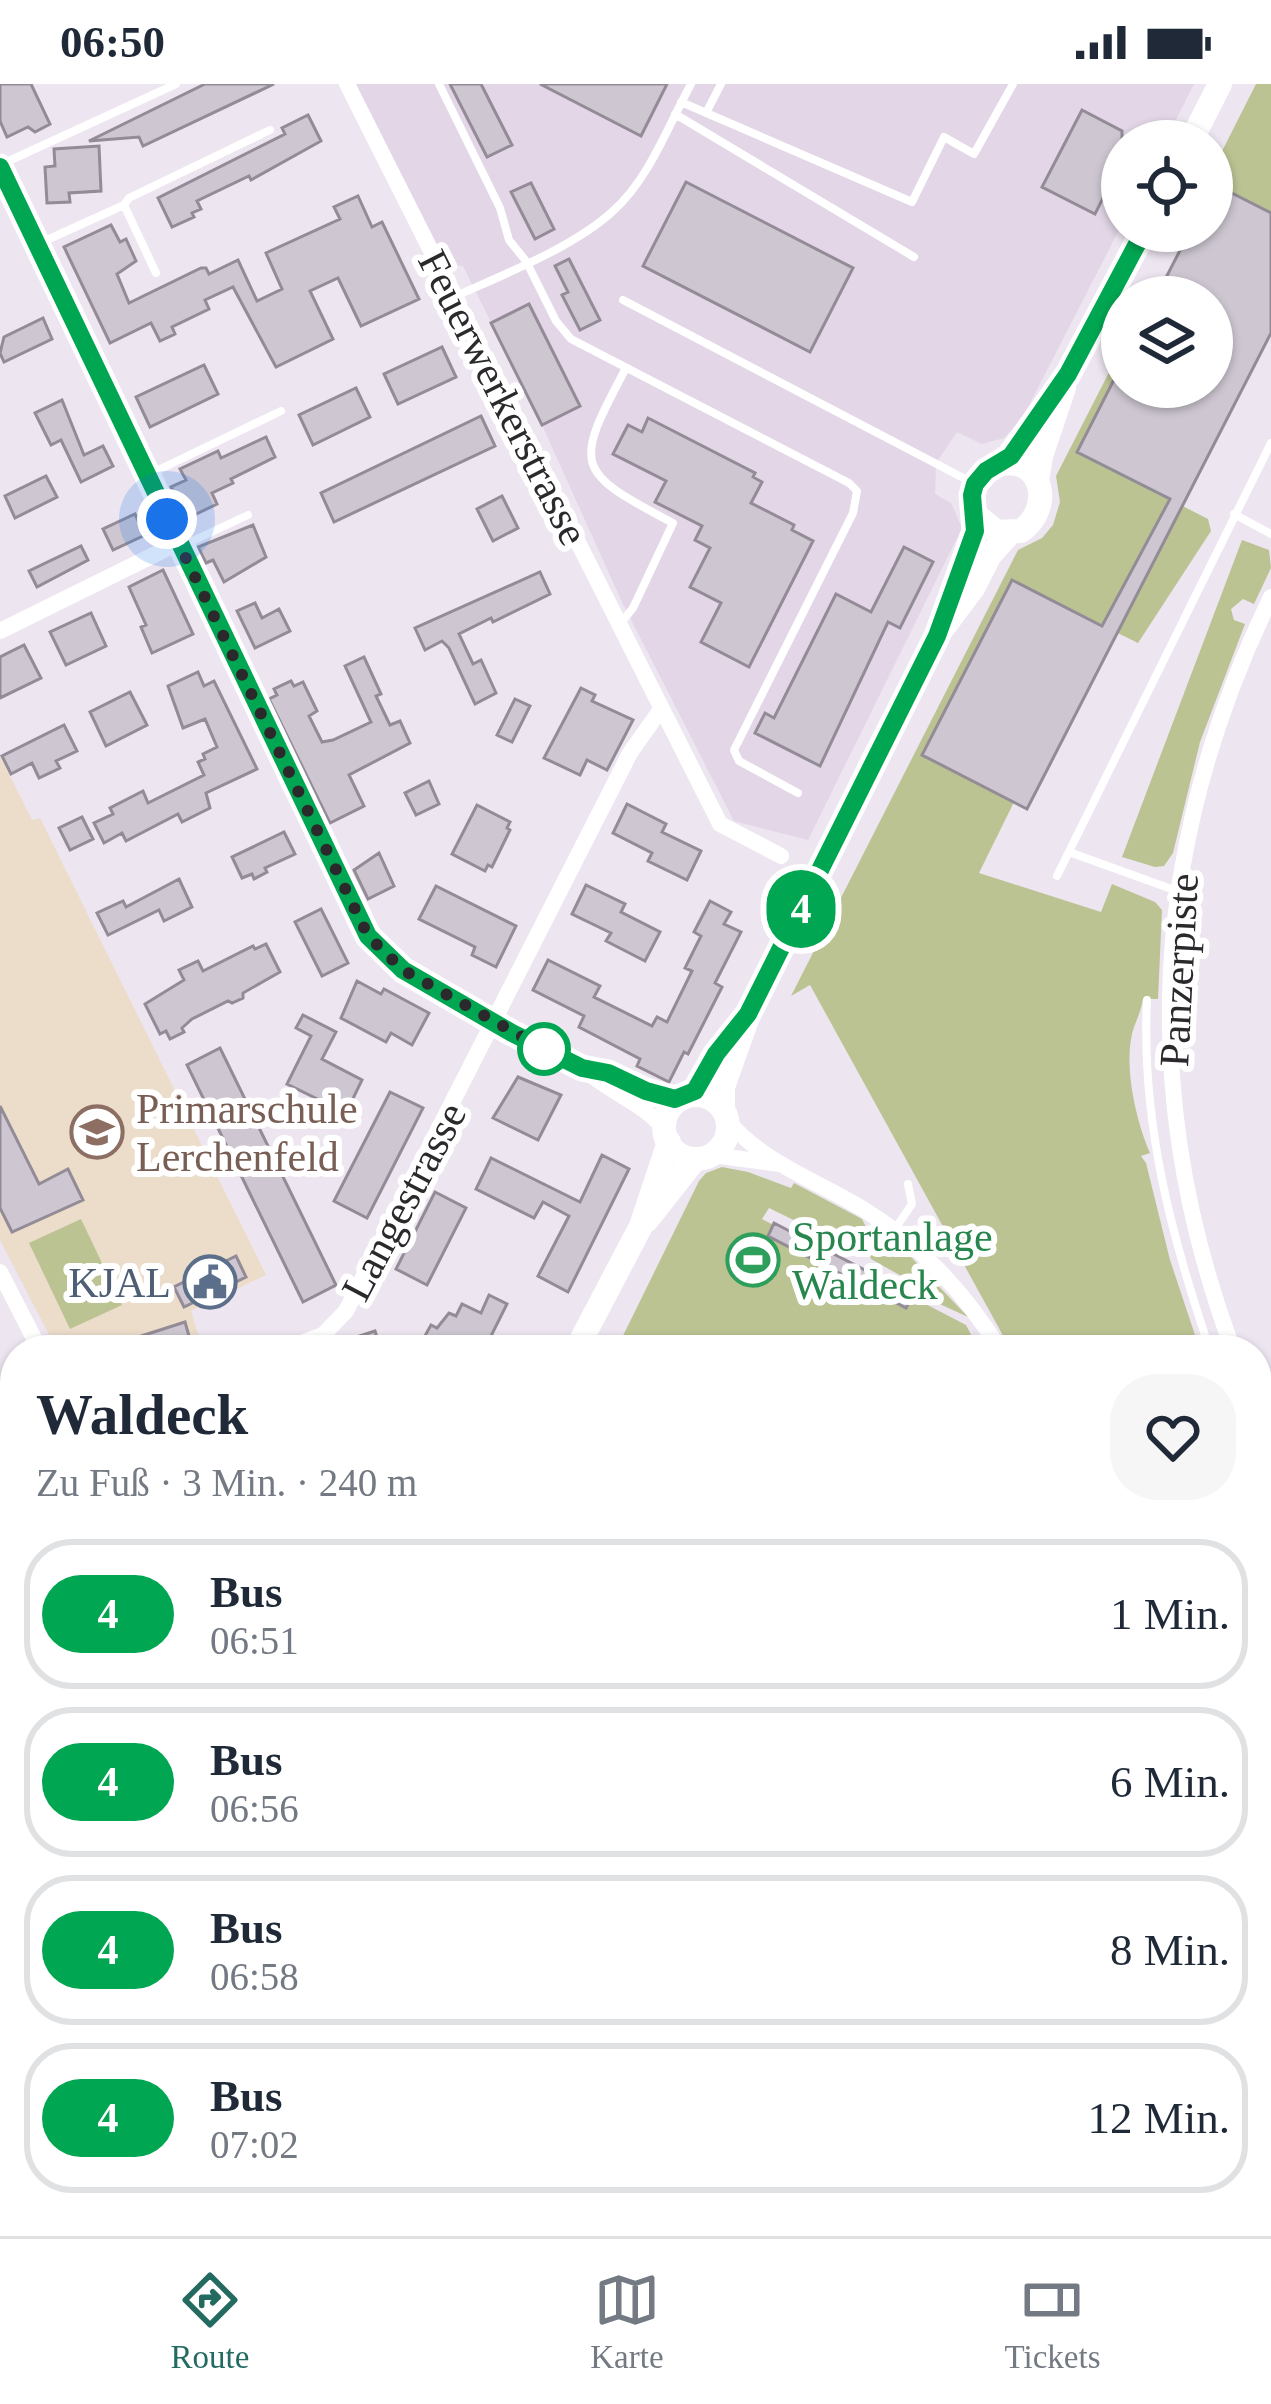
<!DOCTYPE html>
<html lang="de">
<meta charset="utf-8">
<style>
:root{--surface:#fff;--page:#f6f6f7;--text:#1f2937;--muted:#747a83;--line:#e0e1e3;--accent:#236b61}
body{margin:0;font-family:"Times New Roman",serif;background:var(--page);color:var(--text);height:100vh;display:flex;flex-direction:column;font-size:45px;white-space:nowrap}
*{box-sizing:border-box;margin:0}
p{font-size:39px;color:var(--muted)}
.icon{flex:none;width:66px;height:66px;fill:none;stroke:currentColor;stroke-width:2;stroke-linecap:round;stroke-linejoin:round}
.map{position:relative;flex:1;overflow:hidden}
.sheet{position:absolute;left:0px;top:1251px;width:1272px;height:903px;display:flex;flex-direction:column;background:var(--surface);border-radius:48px 48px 0 0;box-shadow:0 3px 9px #0004}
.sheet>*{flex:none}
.badge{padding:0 24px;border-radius:39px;font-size:42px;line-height:78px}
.tools{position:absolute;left:1101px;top:36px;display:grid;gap:24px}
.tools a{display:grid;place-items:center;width:132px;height:132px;border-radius:50%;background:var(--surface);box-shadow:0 3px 9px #0004;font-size:60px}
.you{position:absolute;width:60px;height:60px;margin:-30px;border:9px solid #fff;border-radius:50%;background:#1a73e8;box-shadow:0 0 0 18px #1a73e833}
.map>.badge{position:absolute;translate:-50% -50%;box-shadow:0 0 0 6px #fff}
.round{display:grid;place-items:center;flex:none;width:126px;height:126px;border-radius:48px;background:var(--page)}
.overview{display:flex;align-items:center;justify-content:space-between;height:204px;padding:0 36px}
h1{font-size:57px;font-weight:800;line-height:90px}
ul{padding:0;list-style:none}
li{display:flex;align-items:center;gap:36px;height:150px;margin:0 24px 18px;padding:0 12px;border:6px solid var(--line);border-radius:48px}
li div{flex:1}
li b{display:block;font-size:45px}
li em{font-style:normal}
li .badge{min-width:132px;font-weight:700;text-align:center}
.status{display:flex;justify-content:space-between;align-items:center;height:84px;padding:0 60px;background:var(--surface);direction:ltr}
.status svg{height:33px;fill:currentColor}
.menu{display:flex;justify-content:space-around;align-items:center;height:168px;border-top:3px solid var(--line);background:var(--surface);font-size:33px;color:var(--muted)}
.menu a{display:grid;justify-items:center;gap:6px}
.menu .selected{color:var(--accent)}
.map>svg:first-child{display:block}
</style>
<div class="status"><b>06:50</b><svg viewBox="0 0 49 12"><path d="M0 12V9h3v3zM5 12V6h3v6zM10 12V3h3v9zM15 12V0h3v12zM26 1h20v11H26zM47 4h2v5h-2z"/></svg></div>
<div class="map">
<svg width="1271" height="2152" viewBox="0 0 1271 2152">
<rect width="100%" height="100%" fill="#ede5f0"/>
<path fill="#e2d6e7" d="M354 0H1194L1165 57H1122V140L1022 335 1004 354 982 360 957 348 936 379 935 410 951 419 962 444 808 756 734 737 622 518 542 341 463 182 445 179Z
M1257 1303H1271V1480L1257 1486Z"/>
<path fill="#ecdcca" d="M0 672 32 736 40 734 266 1191 191 1227 203 1266H57L0 1156Z"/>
<path fill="#bcc393" d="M1256 0H1271V129L1215 100 1212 104V87Z
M1122 263V280L1077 368 1208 435 1211 447 1138 559 1012 497 923 671 1014 718 979 789 1101 828 1112 800 1155 818 1162 826 1158 915H1143C1141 926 1138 933 1134 943 1122 978 1136 1037 1150 1069L1141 1072 1146 1079 1170 1176 1198 1260 1187 1266H1011L810 901 791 912 1018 466 1042 454 1053 441 1060 418 1056 392Z
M1242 456 1269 466 1271 484 1254 520 1243 515 1231 525 1234 536 1245 540 1200 658 1173 769 1164 782 1155 783 1122 773Z
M722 1083 748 1088 791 1104 794 1099 862 1135 867 1145 857 1158 847 1162 769 1124 762 1135 966 1241 979 1266H616L699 1097 706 1089Z
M81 1135 122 1221 70 1245 29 1159Z
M884 1152 912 1174 968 1233 918 1210 921 1203 871 1175 869 1165Z
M0 1615 15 1633V1688L0 1682Z
M0 1773 15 1778V1940L0 1942Z
M15 1993V2139H385L396 2152H0V1995Z"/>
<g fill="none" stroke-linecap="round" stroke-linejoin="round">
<path stroke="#aea8b0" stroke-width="51" d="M1257 1392 1271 1387"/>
</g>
<path fill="#cec7d2" stroke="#938c96" stroke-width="3" d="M0 0H31L50 40 35 48 28 43 7 53 0 37Z
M205 0H274L143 62 139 53 89 57Z
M450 0H481L512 61 487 73Z
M540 0H667L641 52Z
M1082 26 1122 47V76L1095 130 1042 103Z
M308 31 321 57 251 96 249 92 197 117 201 125 192 129 194 133 172 143 158 114 285 50 282 44Z
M99 62 101 107 69 109 70 118 47 119 45 83 55 82 54 65Z
M686 98 853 184 810 268 643 182Z
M531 99 554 145 535 155 511 108Z
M1212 99 1271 129V249L1027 725 922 671 1012 496 1102 542 1170 415 1077 368 1122 280V303H1212V213H1156L1190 147H1212Z
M358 112 372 143 382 138 419 215 361 242 338 194 310 207 333 255 276 283 233 203 205 216 209 225 172 243 175 250 160 257 151 239 110 259 64 163 111 141 120 158 126 155 136 177 117 190 129 219 201 184H206L209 190 238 176 257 217 282 205 266 169 340 135 334 123Z
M569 175 600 236 580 246 562 211 568 208 555 182Z
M529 220 580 322 542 341 491 239Z
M43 234 52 255 4 278 0 269 4 253Z
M442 263 456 293 398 320 384 290Z
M204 281 218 310 150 343 136 313Z
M356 304 370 333 313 361 299 331Z
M62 316 84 371 103 362 113 382 81 398 61 356 51 361 35 329Z
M481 332 495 362 334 438 321 409Z
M648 334 755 389 753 393 762 398 751 419 794 441 792 446 813 457 749 583 701 558 721 519 690 503 710 464 695 456 702 442 655 418 666 397 613 370 628 341 642 348Z
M266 353 275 373 231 395 233 399 212 409 217 420 186 435 171 403 186 396 180 385 218 367 221 374Z
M46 392 57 413 15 434 5 412Z
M502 412 518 444 493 457 477 425Z
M135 430 145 451 113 466 103 445Z
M253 441 266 473 224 498 213 476 206 479 198 463Z
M81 462 88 476 37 503 29 487Z
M904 463 933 478 900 544 888 538 820 682 755 649 765 629 774 634 836 510 871 528Z
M163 486 193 550 152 569 141 543 146 541 129 503Z
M540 488 550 510 493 538 491 534 459 550 473 580 481 576 496 609 475 620 449 564 442 557 425 566 415 544Z
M255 519 262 534 279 525 290 547 255 564 237 527Z
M91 529 106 562 66 581 50 548Z
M24 561 41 594 0 614V573Z
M364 573 381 610 376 612 390 641 400 637 410 659 349 691 364 722 330 739 269 615 277 611 274 605 291 597 294 602 303 598 317 627 309 632 322 658 333 656 371 638 345 582Z
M198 588 204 602 214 597 257 685 206 709 210 724 182 738 178 730 126 757 122 749 104 759 94 739 113 730 110 724 143 707 148 719 204 691 198 678 205 675 203 670 217 663 205 635 183 644 168 602Z
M581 604 595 611 592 617 633 636 607 686 587 676 580 691 544 674Z
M130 608 147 641 106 662 90 628Z
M515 615 530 622 512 658 497 651Z
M64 641 77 667 56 677 60 684 39 694 32 679 11 690 2 672Z
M429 697 439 720 416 731 405 709Z
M627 720 666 740 662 748 701 767 687 796 648 777 652 769 613 749Z
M477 721 510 738 507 744 510 746 492 783 488 781 485 787 452 770Z
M82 733 93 755 70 766 59 744Z
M284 748 295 770 265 784 267 788 254 795 252 790 242 794 232 773Z
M379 769 394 802 368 815 354 786Z
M179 795 192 823 164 837 159 826 108 851 97 829 123 817 126 823Z
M586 801 625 820 621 828 660 848 645 877 606 857 611 849 572 830Z
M436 802 516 842 496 883 472 871 475 863 419 835Z
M710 817 731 828 724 840 741 848 715 899 722 903 688 970 684 968 669 998 637 982 640 975 579 943 584 932 533 906 548 876 600 902 594 913 652 942 657 933 667 938 692 887 685 884 701 852 694 848Z
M321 825 348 879 322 892 295 838Z
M266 860 280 888 243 909V914L232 919 228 917 192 935 182 944 184 948 170 955 166 947 160 950 145 920 184 896 179 886 198 877 203 887 253 862 255 865Z
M357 897 381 910 384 905 429 929 412 961 391 949 386 958 341 934Z
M303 931 336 948 322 975 362 996 346 1029 287 1000 311 952 296 944Z
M220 964 336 1201 303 1218 187 981Z
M518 993 561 1011 538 1056 493 1034Z
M390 1008 423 1024 367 1134 334 1117Z
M0 1022 39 1100 68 1085 83 1116 12 1148 0 1124Z
M602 1071 629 1085 568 1208 538 1192 569 1132 543 1118 534 1134 476 1105 491 1074 580 1118Z
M435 1108 466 1124 427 1201 396 1185Z
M774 1139 913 1211 906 1224 768 1152Z
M236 1172 246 1193 184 1223 174 1203Z
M489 1211 507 1220 484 1266 460 1261 458 1266H435L421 1259 431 1241 437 1244 449 1229 456 1232 462 1220 481 1229Z
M185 1238 193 1266H108L107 1263Z
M375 1247 381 1266H328L329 1262Z"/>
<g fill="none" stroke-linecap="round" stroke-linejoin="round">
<path stroke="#fff" stroke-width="8" d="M439 0 500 124 509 156 526 177 556 237 571 255 849 399 857 407 853 429 734 666 739 677 798 709
M681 18 912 118 944 53 974 70 1013 0
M706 29 721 0
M675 30 914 173
M0 81 176 0
M124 121 129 114 270 46
M38 160 124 121 156 189
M456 212C505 190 574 163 613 127 649 95 668 42 691 0
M623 216 973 399
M148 391 281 327
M1234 430 1271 450
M184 461 248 431
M620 540 633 524 673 439C574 387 573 383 626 284
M1069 768 1177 807
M1057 792 1271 359
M1147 916C1141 1037 1171 1152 1210 1266
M895 1145 912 1120 908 1100
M1257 1652 1271 1649
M1257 1782 1271 1779
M451 2139 462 2152
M1056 2139 1063 2152
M1252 2139 1259 2152
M754 2152 764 2139
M975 2152 987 2139"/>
<path stroke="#fff" stroke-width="16" d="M347 0 720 740 781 772
M0 83 368 852 403 886 512 949 582 984 608 989 655 1010 681 1015
M0 547 178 459
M583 984C608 1008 643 1018 665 1046
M729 1038C762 1078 819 1098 863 1125 919 1159 966 1210 1000 1266
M713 1071 779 1080
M0 1188 40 1266
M281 1266 323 1251 346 1227 630 669 661 625
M1233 1266C1137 1008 1151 761 1271 513
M1257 1329 1271 1365
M1257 1541 1271 1548"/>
<path stroke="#fff" stroke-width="24" d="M1191 57 1220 0
M1002 380 1068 290 1144 147
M1037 397 1041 372 1064 304
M943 533C952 503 971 474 976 444 978 428 968 414 976 398 981 390 989 383 998 381 1040 369 1056 422 1021 447L997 448 977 432
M691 1011 739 941
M664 1043a32 32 0 1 1 64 0a32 32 0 1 1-64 0Z
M723 1024V1003L749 930 872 678 937 552 973 504 990 471 1010 449
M647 1136 695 1075
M576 1266 641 1142 669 1058
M0 1959 15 1957
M0 1978 15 1976
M398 2139 407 2152"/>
<path stroke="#d98e94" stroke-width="30" d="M1257 1695 1271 1691
M0 1720 15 1725
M1257 1725 1271 1721
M0 1750 15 1754"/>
</g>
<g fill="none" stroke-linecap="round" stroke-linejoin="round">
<g stroke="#fff" stroke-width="27">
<path id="line" d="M0 83 368 852 403 886 512 949 582 984 608 989 646 1007 675 1015 695 1007 716 970 748 930 937 552 975 447 972 411 975 400 986 387 1011 372 1068 290 1144 147"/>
</g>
<use href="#line" stroke="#00a651" stroke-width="18"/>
<path stroke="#2c292d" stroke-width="12" stroke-dasharray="0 21.6" d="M167 435 368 852 403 886 544 965"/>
</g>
<defs>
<g id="school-ring" transform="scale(2.7)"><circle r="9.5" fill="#fff" stroke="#8d6e63" stroke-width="1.5"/><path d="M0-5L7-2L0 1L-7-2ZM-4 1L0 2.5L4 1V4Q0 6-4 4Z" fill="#8d6e63"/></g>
<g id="stadium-ring" transform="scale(2.7)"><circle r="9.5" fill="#fff" stroke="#2e9e5b" stroke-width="1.5"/><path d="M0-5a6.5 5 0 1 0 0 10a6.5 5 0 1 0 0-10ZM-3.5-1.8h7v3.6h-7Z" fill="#2e9e5b"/></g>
<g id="civic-ring" transform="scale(2.7)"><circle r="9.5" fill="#fff" stroke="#5c6f8a" stroke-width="1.5"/><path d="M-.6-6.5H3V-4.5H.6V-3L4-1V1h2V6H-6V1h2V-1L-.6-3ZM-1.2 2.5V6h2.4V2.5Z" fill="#5c6f8a"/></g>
</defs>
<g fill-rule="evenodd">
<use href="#school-ring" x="97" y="1048"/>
<use href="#stadium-ring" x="753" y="1176"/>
<use href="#civic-ring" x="210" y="1198"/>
</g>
<circle fill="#fff" stroke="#00a651" stroke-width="6" cx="544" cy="965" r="24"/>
<g text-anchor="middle" stroke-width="12" stroke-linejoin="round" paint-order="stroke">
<g font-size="42" fill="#2c292d" stroke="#fff">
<text transform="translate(504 313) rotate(63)" y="15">Feuerwerkerstrasse</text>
<text transform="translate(1178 886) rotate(-87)" y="15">Panzerpiste</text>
<text transform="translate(403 1117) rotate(-62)" y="15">Langestrasse</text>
</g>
<g font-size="42" fill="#785e54" stroke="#fff" text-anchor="start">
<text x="136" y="1039">Primarschule<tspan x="136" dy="48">Lerchenfeld</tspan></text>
</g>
<g font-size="42" fill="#27864d" stroke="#fff" text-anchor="start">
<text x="792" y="1167">Sportanlage<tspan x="792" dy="48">Waldeck</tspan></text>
</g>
<g font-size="42" fill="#4e5e75" stroke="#fff" text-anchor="end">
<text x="171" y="1213">KJAL</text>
</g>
</g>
</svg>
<div class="tools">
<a><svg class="icon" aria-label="locate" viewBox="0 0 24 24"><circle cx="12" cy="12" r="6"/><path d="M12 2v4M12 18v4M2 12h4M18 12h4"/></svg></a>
<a><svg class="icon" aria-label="layers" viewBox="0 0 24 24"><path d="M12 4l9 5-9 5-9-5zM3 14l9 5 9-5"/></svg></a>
</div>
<div class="you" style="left:167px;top:435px"></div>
<b class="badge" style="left:801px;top:825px;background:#00a651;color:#fff">4</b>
<section class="sheet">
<div class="overview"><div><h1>Waldeck</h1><p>Zu Fuß · 3 Min. · 240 m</p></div><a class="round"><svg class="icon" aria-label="heart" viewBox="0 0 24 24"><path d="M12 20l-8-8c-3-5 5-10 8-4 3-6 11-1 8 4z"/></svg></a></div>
<ul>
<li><span class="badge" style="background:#00a651;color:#fff">4</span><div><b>Bus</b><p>06:51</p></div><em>1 Min.</em></li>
<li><span class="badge" style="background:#00a651;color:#fff">4</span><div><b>Bus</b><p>06:56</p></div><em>6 Min.</em></li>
<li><span class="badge" style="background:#00a651;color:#fff">4</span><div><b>Bus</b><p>06:58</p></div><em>8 Min.</em></li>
<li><span class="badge" style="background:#00a651;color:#fff">4</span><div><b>Bus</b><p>07:02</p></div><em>12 Min.</em></li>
</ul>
</section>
</div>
<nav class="menu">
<a class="selected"><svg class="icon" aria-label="directions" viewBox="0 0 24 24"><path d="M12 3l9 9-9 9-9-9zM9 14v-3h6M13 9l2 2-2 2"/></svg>Route</a>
<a><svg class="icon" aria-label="map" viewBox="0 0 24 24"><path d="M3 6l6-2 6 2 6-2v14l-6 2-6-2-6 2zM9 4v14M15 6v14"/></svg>Karte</a>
<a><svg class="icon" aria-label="tickets" viewBox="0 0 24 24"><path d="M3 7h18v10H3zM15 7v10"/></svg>Tickets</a>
</nav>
